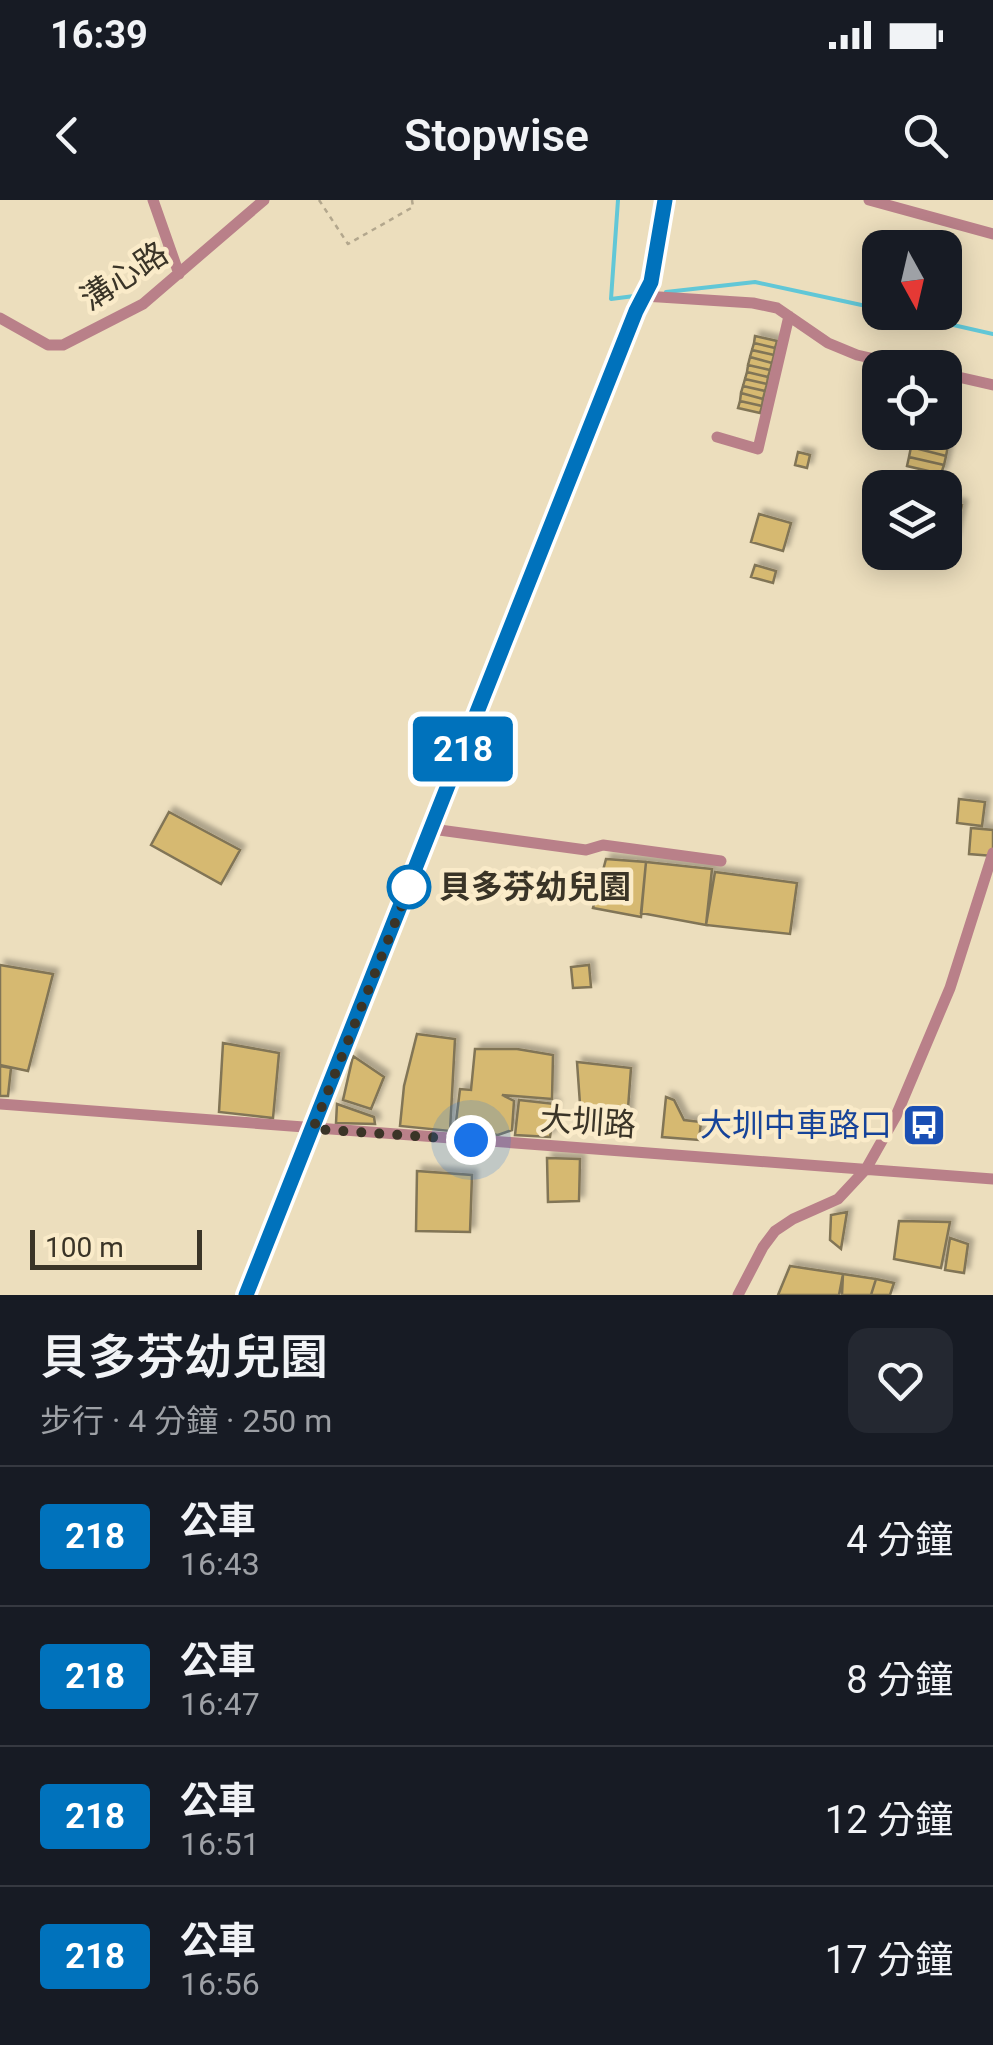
<!DOCTYPE html>
<html lang="zh-TW">
<meta charset="utf-8">
<style>
:root{--surface:#171b24;--page:#242831;--text:#f1f3f6;--muted:#9ea1a6;--line:#363941}
body{margin:0;font-family:Roboto,"Noto Sans TC",sans-serif;background:var(--page);color:var(--text);height:100vh;display:flex;flex-direction:column;font-size:38px;white-space:nowrap}
*{box-sizing:border-box;margin:0}
p{font-size:32px;color:var(--muted)}
.icon{flex:none;width:55px;height:55px;fill:none;stroke:currentColor;stroke-width:2;stroke-linecap:round;stroke-linejoin:round}
.map{position:relative;height:1095px;overflow:hidden}
.side{display:flex;flex-direction:column;background:var(--surface);flex:1}
.side>*{flex:none}
.badge{padding:0 20px;border-radius:8px;font-size:35px;line-height:65px}
.needle{width:65px;rotate:172deg}
.tools{position:absolute;left:862px;top:30px;display:grid;gap:20px}
.tools a{display:grid;place-items:center;width:100px;height:100px;border-radius:20px;background:var(--surface);box-shadow:0 5px 25px #0003;font-size:50px}
.scale{position:absolute;left:30px;bottom:25px;width:172px;box-sizing:border-box;padding-left:10px;border:5px solid #3a3427;border-top:0;font-size:28px;line-height:35px;white-space:nowrap;color:#3a3427;-webkit-text-stroke:8px #faebc9;paint-order:stroke}
.you{position:absolute;width:50px;height:50px;margin:-25px;border:8px solid #fff;border-radius:50%;background:#1a73e8;box-shadow:0 0 0 15px #1a73e833}
.map>.badge{position:absolute;translate:-50% -50%;box-shadow:0 0 0 5px #fff}
.round{display:grid;place-items:center;flex:none;width:105px;height:105px;border-radius:20px;background:var(--page)}
.headline{display:flex;align-items:center;justify-content:space-between;height:170px;padding:0 40px}
h1{font-size:48px;font-weight:600;line-height:75px}
ul{padding:0;list-style:none}
li{display:flex;align-items:center;gap:30px;height:140px;padding:0 40px;border-top:2px solid var(--line)}
li div{flex:1}
li b{display:block;font-size:38px}
li em{font-style:normal}
li .badge{min-width:110px;font-weight:700;text-align:center}
.status{display:flex;justify-content:space-between;align-items:center;height:70px;padding:0 50px;background:var(--surface);direction:ltr}
.status svg{height:28px;fill:currentColor}
header{display:flex;justify-content:space-between;align-items:center;height:130px;padding:0 40px;background:var(--surface);font-size:45px;font-weight:600}
.map>svg:first-child{display:block}
</style>
<div class="status"><b>16:39</b><svg viewBox="0 0 49 12"><path d="M0 12V9h3v3zM5 12V6h3v6zM10 12V3h3v9zM15 12V0h3v12zM26 1h20v11H26zM47 4h2v5h-2z"/></svg></div>
<header><svg class="icon" aria-label="back" viewBox="0 0 24 24"><path d="M15 5l-7 7 7 7"/></svg>Stopwise<svg class="icon" aria-label="search" viewBox="0 0 24 24"><circle cx="10" cy="10" r="6"/><path d="M15 15l6 6"/></svg></header>
<div class="map">
<svg width="993" height="1095" viewBox="0 0 993 1095">
<defs>
<filter id="shadow"><feDropShadow dx="5" dy="-5" stdDeviation="2.5" flood-color="#0004"/></filter>
</defs>
<rect width="100%" height="100%" fill="#ecdebd"/>
<g fill="none" stroke-linecap="round" stroke-linejoin="round">
<path stroke="#61c7d7" stroke-width="4" d="M618 0 611 99 642 95
M666 92 755 82 880 109
M896 112 993 134"/>
</g>
<path fill="#d6b971" stroke="#817456" stroke-width="2.5" filter="url(#shadow)" d="M755 136 777 141 775 148 754 143Z
M754 143 775 148 774 155 752 150Z
M752 150 774 155 772 163 750 157Z
M750 157 772 163 770 170 748 165Z
M748 165 770 170 768 177 747 172Z
M747 172 768 177 767 184 745 179Z
M745 179 767 184 765 191 743 186Z
M743 186 765 191 763 199 741 193Z
M741 193 763 199 762 206 740 201Z
M740 201 762 206 760 213 738 208Z
M915 232 950 238 948 246 913 238Z
M913 238 948 246 946 256 911 247Z
M911 247 946 256 944 265 909 257Z
M798 252 810 255 807 268 795 265Z
M909 257 944 265 941 274 907 266Z
M945 301 962 305 954 340 945 339Z
M759 314 791 323 783 351 751 342Z
M755 365 776 371 773 383 751 377Z
M959 599 985 602 982 626 957 623Z
M169 612 240 650 221 684 151 645Z
M971 628 993 630V656L969 654Z
M606 659 646 662 641 717 593 708Z
M646 662 712 669 706 725 641 713Z
M715 672 797 683 790 734 706 725Z
M0 765 53 774 28 871 0 865Z
M589 765 591 787 573 788 571 767Z
M417 834 455 839 450 931 400 926 404 886Z
M223 843 279 853 273 918 219 912Z
M475 849H517L553 855 552 899 502 895 514 901 512 930 498 935 455 930 460 889 471 890Z
M353 856 384 877 371 909 343 900Z
M577 862 631 868 626 935 582 932Z
M0 866 11 868 8 896H0Z
M666 897 674 900 684 920 701 922 699 940 662 937Z
M519 900 555 904 550 937 515 935Z
M337 904 374 917 375 924 336 923Z
M547 958 580 959 579 1001 548 1002Z
M417 971 472 975 470 1032 416 1031Z
M847 1012 841 1049 830 1040 831 1015Z
M899 1021 950 1022 941 1068 894 1059Z
M950 1038 968 1044 964 1073 945 1070Z
M790 1066 843 1074 839 1095H778Z
M843 1074 876 1079 871 1095H842Z
M876 1079 894 1083 890 1095H871Z"/>
<g fill="none" stroke-linecap="round" stroke-linejoin="round">
<path stroke="#b3a78d" stroke-width="2.5" stroke-dasharray="5 5" stroke-linecap="butt" d="M319 0 348 44 413 7 412 0"/>
<path stroke="#b98089" stroke-width="11" d="M153 0 179 74
M869 0 993 34
M644 96 753 103 777 108 828 143 857 155 915 168
M0 118 48 145H63L143 104 264 0
M945 174 993 185
M717 237 758 249 789 116
M432 629 586 650 603 645 721 661
M0 904 993 979
M246 1095 636 111 651 83 666 0
M738 1095 763 1047 775 1031 793 1019 838 999 866 969 896 916 950 788 993 653"/>
</g>
<g fill="none" stroke-linecap="round" stroke-linejoin="round">
<g stroke="#fff" stroke-width="22">
<path id="line" d="M246 1095 636 111 651 82 665 0"/>
</g>
<use href="#line" stroke="#0072bc" stroke-width="15"/>
<path stroke="#3a3427" stroke-width="10" stroke-dasharray="0 18" d="M409 687 412 680 313 929 471 940"/>
</g>
<defs>
<g id="bus-square" transform="scale(2.25)"><rect x="-9" y="-9" width="18" height="18" rx="4" fill="#1a4fb4" stroke="#faebc9"/><path d="M-5-6H5V4H4V6H2V4H-2V6H-4V4H-5ZM-3.5-4V0h7V-4ZM-3.5 1.2v1.5H-2V1.2ZM2 1.2v1.5H3.5V1.2Z" fill="#fff"/></g>
</defs>
<g fill-rule="evenodd">
<use href="#bus-square" x="924" y="925"/>
</g>
<circle fill="#fff" stroke="#0072bc" stroke-width="5" cx="409" cy="687" r="20"/>
<g text-anchor="middle" stroke-width="9" stroke-linejoin="round" paint-order="stroke">
<g font-size="32" fill="#3a3427" stroke="#faebc9">
<text transform="translate(124 76) rotate(-33)" y="11">溝心路</text>
<text transform="translate(588 922) rotate(4)" y="11">大圳路</text>
</g>
<g font-size="32" font-weight="bold" fill="#3a3427" stroke="#faebc9" text-anchor="start">
<text x="439" y="698">貝多芬幼兒園</text>
</g>
<g font-size="32" fill="#164399" stroke="#faebc9" text-anchor="end">
<text x="892" y="936">大圳中車路口</text>
</g>
</g>
</svg>
<div class="tools">
<a><svg class="needle" viewBox="-14 -14 28 28"><path d="M0-13l5 13h-10z" fill="#e53935"/><path d="M0 13l5-13h-10z" fill="#9ea1a6"/></svg></a>
<a><svg class="icon" aria-label="locate" viewBox="0 0 24 24"><circle cx="12" cy="12" r="6"/><path d="M12 2v4M12 18v4M2 12h4M18 12h4"/></svg></a>
<a><svg class="icon" aria-label="layers" viewBox="0 0 24 24"><path d="M12 4l9 5-9 5-9-5zM3 14l9 5 9-5"/></svg></a>
</div>
<div class="scale">100 m</div>
<div class="you" style="left:471px;top:940px"></div>
<b class="badge" style="left:463px;top:549px;background:#0072bc;color:#fff">218</b>
</div>
<section class="side">
<div class="headline"><div><h1>貝多芬幼兒園</h1><p>步行 · 4 分鐘 · 250 m</p></div><a class="round"><svg class="icon" aria-label="heart" viewBox="0 0 24 24"><path d="M12 20l-8-8c-3-5 5-10 8-4 3-6 11-1 8 4z"/></svg></a></div>
<ul>
<li><span class="badge" style="background:#0072bc;color:#fff">218</span><div><b>公車</b><p>16:43</p></div><em>4 分鐘</em></li>
<li><span class="badge" style="background:#0072bc;color:#fff">218</span><div><b>公車</b><p>16:47</p></div><em>8 分鐘</em></li>
<li><span class="badge" style="background:#0072bc;color:#fff">218</span><div><b>公車</b><p>16:51</p></div><em>12 分鐘</em></li>
<li><span class="badge" style="background:#0072bc;color:#fff">218</span><div><b>公車</b><p>16:56</p></div><em>17 分鐘</em></li>
</ul>
</section>
